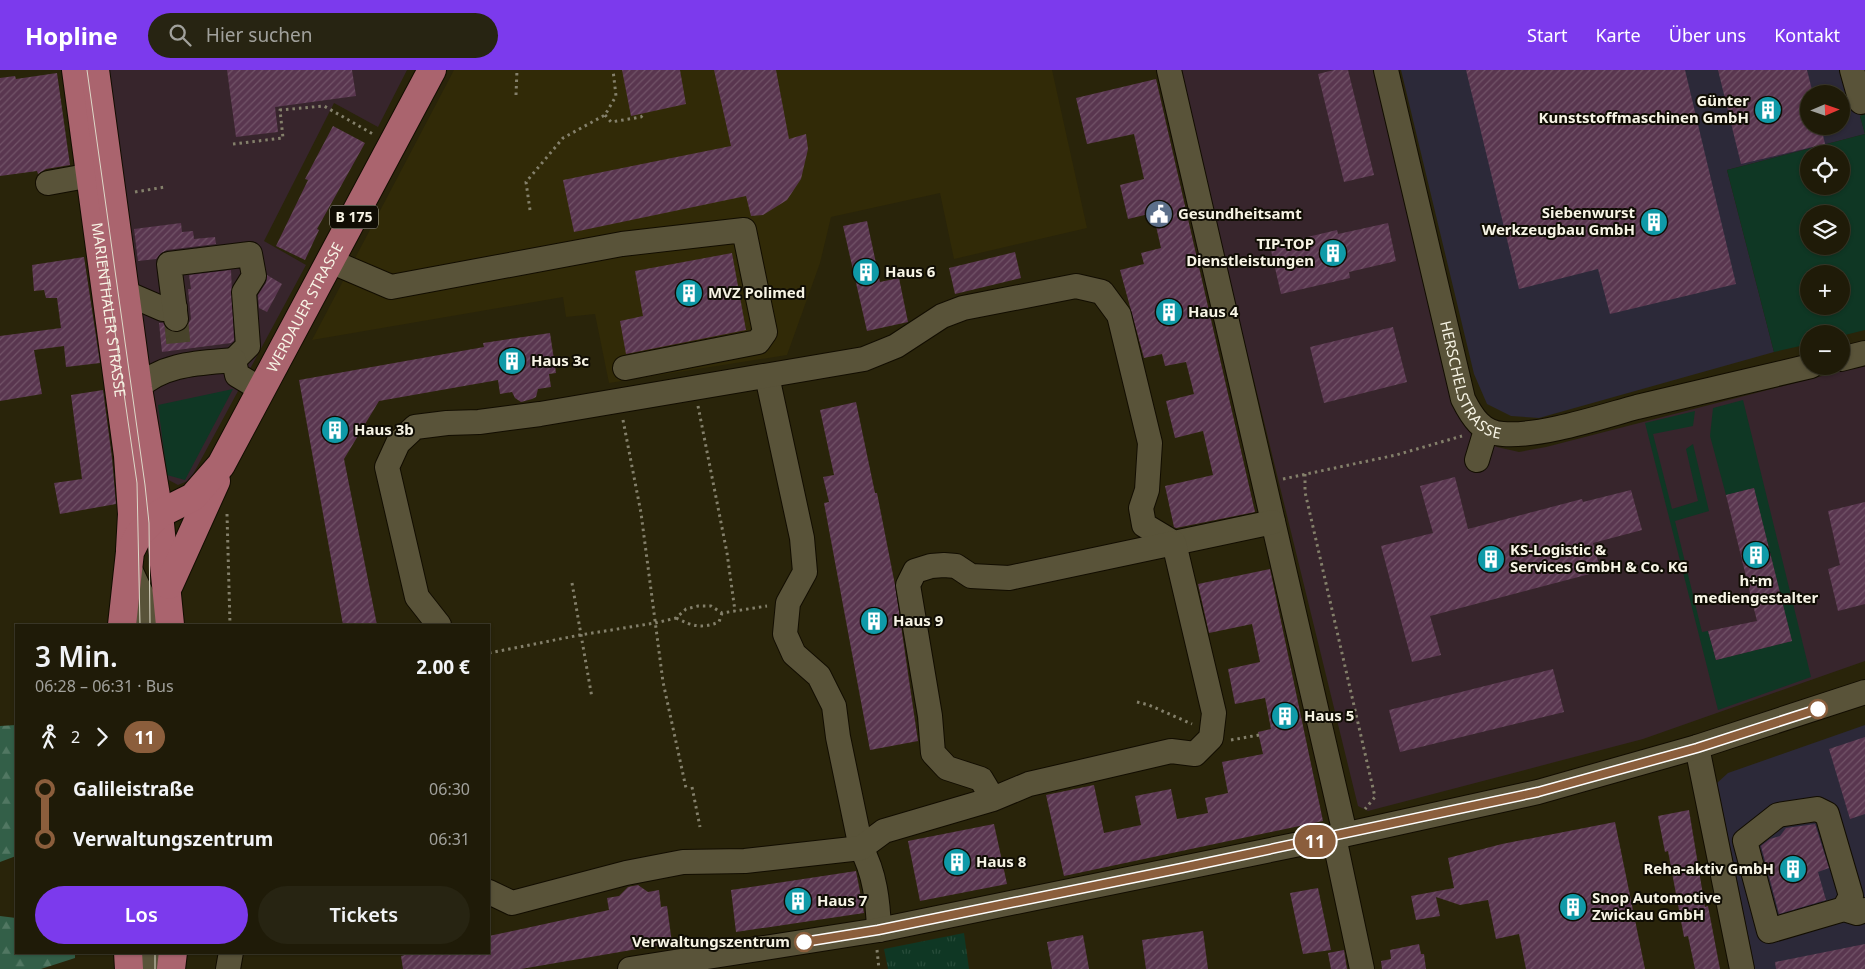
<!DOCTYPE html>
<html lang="de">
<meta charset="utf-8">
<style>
:root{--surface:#1f1b08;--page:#272412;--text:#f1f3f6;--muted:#a1a19c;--line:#3c3929;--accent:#7c3aed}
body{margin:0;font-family:"Noto Sans",sans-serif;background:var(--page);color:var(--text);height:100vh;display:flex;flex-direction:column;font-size:19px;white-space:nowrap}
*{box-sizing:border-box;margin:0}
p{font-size:16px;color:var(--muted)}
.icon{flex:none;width:28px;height:28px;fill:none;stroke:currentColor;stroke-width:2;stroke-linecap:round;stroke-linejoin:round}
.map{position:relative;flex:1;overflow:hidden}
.panel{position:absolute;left:15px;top:554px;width:475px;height:330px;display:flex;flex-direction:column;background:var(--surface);border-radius:0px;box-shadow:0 1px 4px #0004,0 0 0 1px var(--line)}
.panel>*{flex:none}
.badge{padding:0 10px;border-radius:16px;font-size:18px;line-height:32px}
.needle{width:32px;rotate:88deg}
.tools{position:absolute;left:1800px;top:15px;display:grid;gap:10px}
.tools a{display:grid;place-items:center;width:50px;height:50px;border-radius:50%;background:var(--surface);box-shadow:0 1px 4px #0004,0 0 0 1px var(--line);font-size:25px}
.map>.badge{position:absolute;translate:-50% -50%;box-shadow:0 0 0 2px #fff}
.legs{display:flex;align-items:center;gap:8px;height:55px;padding:0 20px;font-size:16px}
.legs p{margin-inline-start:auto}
.headline{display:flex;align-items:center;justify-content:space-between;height:85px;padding:0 20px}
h1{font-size:28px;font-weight:600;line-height:38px}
.button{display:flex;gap:10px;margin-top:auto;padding:10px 20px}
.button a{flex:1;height:58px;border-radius:30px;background:var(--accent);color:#fff;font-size:20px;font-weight:600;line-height:58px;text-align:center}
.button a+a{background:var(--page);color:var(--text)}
ul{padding:0 20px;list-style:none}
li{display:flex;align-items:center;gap:18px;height:50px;font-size:19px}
li i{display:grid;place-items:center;width:8px;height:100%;margin:0 6px;background:currentColor}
li i::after{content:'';width:12px;height:12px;margin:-6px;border:4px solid;border-radius:50%;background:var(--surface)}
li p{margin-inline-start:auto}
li:first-child i{background:linear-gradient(#0000 50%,currentColor 0)}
li:last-child i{background:linear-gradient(currentColor 50%,#0000 0)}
header{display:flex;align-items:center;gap:30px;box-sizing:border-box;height:70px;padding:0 25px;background:var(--accent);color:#fff}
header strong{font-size:24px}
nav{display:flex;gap:28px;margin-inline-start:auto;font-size:18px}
.search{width:350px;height:45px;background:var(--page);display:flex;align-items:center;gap:12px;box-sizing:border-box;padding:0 18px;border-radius:28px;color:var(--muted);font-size:19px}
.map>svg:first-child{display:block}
</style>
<header>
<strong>Hopline</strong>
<div class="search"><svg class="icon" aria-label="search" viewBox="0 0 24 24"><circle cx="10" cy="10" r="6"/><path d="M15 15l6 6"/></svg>Hier suchen</div>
<nav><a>Start</a><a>Karte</a><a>Über uns</a><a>Kontakt</a></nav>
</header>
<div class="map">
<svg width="1865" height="899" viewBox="0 0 1865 899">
<defs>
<pattern id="forest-firs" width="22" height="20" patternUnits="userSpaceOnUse" patternTransform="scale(1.25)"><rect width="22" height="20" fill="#335f48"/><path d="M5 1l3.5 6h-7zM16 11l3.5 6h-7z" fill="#517762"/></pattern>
<pattern id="park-tufts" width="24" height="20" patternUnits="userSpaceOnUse" patternTransform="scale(1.25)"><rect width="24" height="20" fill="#0f3724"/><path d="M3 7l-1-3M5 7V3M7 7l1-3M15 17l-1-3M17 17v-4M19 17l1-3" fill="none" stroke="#274b39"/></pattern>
<pattern id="building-hatch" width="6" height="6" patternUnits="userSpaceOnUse" patternTransform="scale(1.25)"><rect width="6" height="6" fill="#59364f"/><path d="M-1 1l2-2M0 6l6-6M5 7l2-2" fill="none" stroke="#725468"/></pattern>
</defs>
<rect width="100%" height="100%" fill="#29240a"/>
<path fill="#37252c" d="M109 0H407L378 57 334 33 264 171 306 195 190 410 178 415 165 408Z
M1178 0H1373L1452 336 1468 360 1497 377 1519 382 1546 377 1865 295V591L1643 669 1368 741 1358 736Z"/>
<path fill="#2c2939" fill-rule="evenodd" d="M1401 0H1865V44L1860 46 1865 64 1727 100 1774 282 1539 348 1511 346 1487 334 1474 304ZM1809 24H1841V56H1809Z
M1865 655V899H1755L1717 713 1728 703Z"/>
<path fill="#312a07" d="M454 0H1052L1087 158 954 189 940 123 831 147 820 193 787 285 609 313 595 244 566 247 563 227 312 270Z"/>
<path fill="#0f3724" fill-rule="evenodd" d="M1865 44V260L1841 266V264H1809V274L1774 282 1727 100 1865 64 1860 46ZM1809 84H1841V116H1809ZM1809 144H1841V176H1809ZM1809 204H1841V236H1809Z
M233 319 185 410 167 405 158 335Z
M1743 330 1811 607 1718 640 1645 353 1695 341 1693 356 1653 364 1672 439 1698 431 1686 379 1693 374 1709 441 1675 451 1702 562 1708 561 1716 590 1792 571 1754 418 1726 425 1710 366 1713 338Z"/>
<path fill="url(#forest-firs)" d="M16 655V786L0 792V656Z
M0 846 16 848V882L75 883V888L41 899H0Z"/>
<path fill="url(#park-tufts)" d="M964 863 969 899H888L884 879Z"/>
<path fill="url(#building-hatch)" d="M227 0H352L356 26 275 37 278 62 236 67Z
M622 0H680L686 34 631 46Z
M714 0H776L789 69 806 64 808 79 801 109 787 130 763 145 751 146 746 126 574 162 563 110 731 76Z
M1334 0H1348L1374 105 1344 112 1318 4Z
M1466 0H1685L1736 214 1610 244 1598 199 1519 219Z
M1718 0H1807L1813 24H1809V56H1821L1825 74 1741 94Z
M57 3 70 95 46 99 38 104 37 101 0 106V8L15 6 16 9Z
M1156 9 1255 442 1176 458 1174 457 1165 416 1213 405 1203 361 1175 368 1166 331 1194 324 1186 292 1165 296 1162 284 1144 288 1120 200 1144 194 1141 183 1161 178 1153 143 1128 149 1120 115 1144 109 1134 64 1087 74 1076 28Z
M333 56 365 73 317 159 319 160 305 190 276 176 308 110 305 109Z
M867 151 880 212 899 208 908 252 867 261 843 156Z
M181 153 182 162 193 161 194 169 215 167 216 174 167 180 161 183 156 189 138 191 134 159Z
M1388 153 1396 191 1349 202 1350 208 1281 224 1270 176 1337 160 1338 164Z
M1015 182 1021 208 955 224 949 198Z
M732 183 746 260 626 284 620 251 643 246 635 201Z
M84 187 100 293 66 297 64 276 34 280 42 324 0 331V266L61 258 57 228H46L44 220 34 221 32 195Z
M231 200 234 271 231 273 162 282 159 253H163L170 261 177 263 185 260 191 249 188 219H191L189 205Z
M267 205 282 214 267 242 259 238 258 225 266 213Z
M1393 257 1407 312 1324 333 1310 277Z
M550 263 556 303 549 304 551 317 538 319 536 327 532 329 521 332 515 328 512 322 500 324 498 310 379 331 344 389 377 555H343L299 310 484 277 483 273Z
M103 320 112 388 116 434 60 444 54 413 82 409 71 325Z
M856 332 875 423H877L895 515 918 671 870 680 824 433 829 432 823 407 834 405 820 340Z
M1455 407 1468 459 1582 429 1583 432 1631 420 1642 460 1593 473 1601 501 1430 546 1441 585 1412 592 1381 476 1433 463 1420 416Z
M1754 418 1792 571 1716 590 1708 561 1757 551 1726 425Z
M1865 432V534L1838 541 1828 499 1840 495 1828 441Z
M1270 499 1323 751 1064 806 1046 725 1094 715 1104 763 1141 755 1135 726 1171 719 1177 749 1208 743 1205 728 1228 723 1222 692 1263 684 1258 662 1271 659 1265 628 1235 634 1228 599 1260 592 1252 554 1209 563 1198 514Z
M1553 599 1564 642 1400 682 1389 640Z
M1865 667V744L1850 749 1829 679Z
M1689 740 1705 837 1708 836 1720 899H1695L1688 866 1684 867 1668 781 1665 782 1658 746Z
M1615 752 1645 899H1526L1519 864 1496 869 1488 830 1460 835 1436 827 1440 846 1416 850 1411 826 1454 818 1448 788 1502 774Z
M994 754 1007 814 920 831 908 771Z
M1815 754 1829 798 1818 802 1826 830 1779 844 1761 776 1770 769 1780 766 1786 758Z
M856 801 864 843 736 862 731 820Z
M638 815 648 822 659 820 661 837 667 836 672 873 521 899H403L401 886 405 885V882H489V866L609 840 607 828 619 826 628 817Z
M1318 818 1331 880 1303 884 1290 823Z
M1203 861 1208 899H1146L1142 870Z
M1083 865 1089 899H1052L1047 872Z
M1419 874 1421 884H1424L1426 899H1382L1381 891 1391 889 1390 880Z
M1865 874V899H1776L1775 892Z
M1344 880 1347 899H1331L1328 883Z"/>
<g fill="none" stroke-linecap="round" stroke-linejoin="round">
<path stroke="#48432b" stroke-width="24" stroke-dasharray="24 12" stroke-linecap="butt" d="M176 249 179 281"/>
<g stroke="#120d00" stroke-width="26">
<g id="minor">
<path d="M1169 0 1345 764"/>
<path id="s1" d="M1386 0 1463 329C1472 347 1482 363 1503 364 1540 367 1600 347 1637 337 1695 323 1753 310 1811 296"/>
<path d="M1852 0 1861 32"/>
<path d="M48 113 108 102"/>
<path d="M330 191 391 217 622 174 744 160 765 262 758 272 625 298"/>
<path d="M126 223 163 239 175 238"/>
<path d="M176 249 169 194 250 184 254 206 244 222 248 276 234 290"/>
<path d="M1841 289 1865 283"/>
<path d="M767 306 802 468 805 502 788 533 785 564 794 584 819 606 834 636 838 667 861 778C875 803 878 832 879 860"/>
<path d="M138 318C163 293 201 293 234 290L237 305 262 320"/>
<path d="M1477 390 1486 360"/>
<path d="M128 495 145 531 146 555"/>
<path d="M439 555 417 527 387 397 398 373 415 357 447 353 479 352 540 344 864 289 896 276 942 246 963 238 1076 216 1102 222 1119 245 1150 373 1147 420 1141 438 1144 455 1174 473 1273 452"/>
<path d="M1697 677 1742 899"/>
<path d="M1334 767 1362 899"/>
<path d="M489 822 512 833 626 803 683 792 745 791 861 778 884 761 993 729 1029 714 1171 681 1195 684 1211 668 1214 643 1174 473 1009 508 971 506 956 496 944 495 931 496 915 501 908 515 930 646 933 683 947 698 981 709 993 729"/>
<path d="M1844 839 1851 826 1827 744 1817 739 1778 745 1745 771 1769 861 1844 839 1857 843 1865 840"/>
<path d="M151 899V882"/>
<path d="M228 899 231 882"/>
<path d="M630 899 879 860 1334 767 1538 722 1697 677 1865 622"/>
</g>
</g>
<g stroke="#120d00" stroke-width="30">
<g id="major">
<path id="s2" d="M76 0 128 386 132 444 130 480"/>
<path d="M95 0 138 318 159 444 170 555"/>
<path d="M169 515 216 411"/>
<path id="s3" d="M122 555 130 482 139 464 159 444 193 427 221 395 432 0"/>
<path d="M128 882 129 899"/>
<path d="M171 899 173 882"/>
</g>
</g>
<path stroke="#84806b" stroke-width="3" stroke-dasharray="2.5 4" stroke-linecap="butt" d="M516 25 517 0
M605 45 611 52 641 47 645 43
M233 74 283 68 280 40 324 36 373 64
M135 122 165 117
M530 140 526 112 563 68 605 45 616 26 613 0
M698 336 727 483 735 541
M623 350 641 443 663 612 686 718
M1305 404V422L1375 727 1365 739
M1283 409 1396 385 1462 366
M227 444 230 555
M572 513 592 628
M676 548C692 556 701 559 719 552L722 543
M489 583 580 565 655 553 676 548 686 539 698 536H711L722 543 767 536
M1137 632 1149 635 1192 654
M1231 670 1259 665
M692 717 700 757
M877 880 879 899"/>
<use href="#minor" stroke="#595339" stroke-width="24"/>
<use href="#major" stroke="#aa646e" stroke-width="28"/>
<path stroke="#ddd9c9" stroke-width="1" d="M87 0 145 415 149 453 150 555
M105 193 137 413 140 555
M155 899V882"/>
</g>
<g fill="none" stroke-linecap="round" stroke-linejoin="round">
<g stroke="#fff" stroke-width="11">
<path id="line-1" d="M804 872 878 860 1182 798 1538 722 1697 678 1818 639"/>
</g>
<use href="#line-1" stroke="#8b5e3c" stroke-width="8"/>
</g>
<defs>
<g id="building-disc" transform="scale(1.4375)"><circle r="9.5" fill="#0f9aa8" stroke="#100d04"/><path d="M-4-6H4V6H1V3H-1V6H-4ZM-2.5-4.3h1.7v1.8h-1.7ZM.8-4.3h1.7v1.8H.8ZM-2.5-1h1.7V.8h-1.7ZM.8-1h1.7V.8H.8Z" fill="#fff"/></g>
<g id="civic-disc" transform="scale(1.4375)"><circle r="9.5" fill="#5c6f8a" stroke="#100d04"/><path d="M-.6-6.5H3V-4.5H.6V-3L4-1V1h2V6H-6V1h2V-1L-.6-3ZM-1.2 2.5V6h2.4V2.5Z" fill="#fff"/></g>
</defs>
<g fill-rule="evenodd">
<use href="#building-disc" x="1768" y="40"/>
<use href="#civic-disc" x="1159" y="144"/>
<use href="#building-disc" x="1654" y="152"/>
<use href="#building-disc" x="1333" y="183"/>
<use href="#building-disc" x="866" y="202"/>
<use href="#building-disc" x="689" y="223"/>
<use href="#building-disc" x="1169" y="242"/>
<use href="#building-disc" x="512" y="291"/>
<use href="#building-disc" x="335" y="360"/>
<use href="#building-disc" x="1756" y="485"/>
<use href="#building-disc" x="1491" y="489"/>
<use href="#building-disc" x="874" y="551"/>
<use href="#building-disc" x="1285" y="646"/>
<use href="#building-disc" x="957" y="792"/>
<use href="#building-disc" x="1793" y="799"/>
<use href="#building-disc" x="798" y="831"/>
<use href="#building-disc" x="1573" y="837"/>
</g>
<g fill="#fff" stroke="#8b5e3c" stroke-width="2.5">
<circle cx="1818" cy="639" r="9"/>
<circle cx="804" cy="872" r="9"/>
</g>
<g text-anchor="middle" stroke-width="4" stroke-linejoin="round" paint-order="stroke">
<rect fill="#100d04" stroke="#b2afa2" stroke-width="1" x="330" y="135.5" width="48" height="23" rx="4"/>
<g font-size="14" font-weight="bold" fill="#f7f4e5">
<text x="354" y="152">B 175</text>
</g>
<g font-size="15" font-weight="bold" fill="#f7f4e5" stroke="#100d04" text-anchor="start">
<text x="1749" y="36" text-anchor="end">Günter<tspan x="1749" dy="17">Kunststoffmaschinen GmbH</tspan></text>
<text x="1635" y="148" text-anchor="end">Siebenwurst<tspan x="1635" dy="17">Werkzeugbau GmbH</tspan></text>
<text x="1178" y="149">Gesundheitsamt</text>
<text x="1314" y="179" text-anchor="end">TIP-TOP<tspan x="1314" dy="17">Dienstleistungen</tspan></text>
<text x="885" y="207">Haus 6</text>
<text x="708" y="228">MVZ Polimed</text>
<text x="1188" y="247">Haus 4</text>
<text x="531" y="296">Haus 3c</text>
<text x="354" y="365">Haus 3b</text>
<text x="1510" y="485">KS-Logistic &amp;<tspan x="1510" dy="17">Services GmbH &amp; Co. KG</tspan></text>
<text x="1756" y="516" text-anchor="middle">h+m<tspan x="1756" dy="17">mediengestalter</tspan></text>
<text x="893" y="556">Haus 9</text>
<text x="1304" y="651">Haus 5</text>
<text x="976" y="797">Haus 8</text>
<text x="1774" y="804" text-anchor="end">Reha-aktiv GmbH</text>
<text x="1592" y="833">Snop Automotive<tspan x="1592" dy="17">Zwickau GmbH</tspan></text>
<text x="817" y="836">Haus 7</text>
</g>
<g font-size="15" fill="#f7f4e5" stroke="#100d04">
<text dy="5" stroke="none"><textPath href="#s3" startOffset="381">WERDAUER STRASSE</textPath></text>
<text dy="5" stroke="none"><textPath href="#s2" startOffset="242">MARIENTHALER STRASSE</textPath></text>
<text dy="5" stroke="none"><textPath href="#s1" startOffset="325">HERSCHELSTRASSE</textPath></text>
</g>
<g font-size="15" font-weight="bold" fill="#f7f4e5" stroke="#100d04" text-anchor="end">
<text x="790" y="877">Verwaltungszentrum</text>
</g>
</g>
</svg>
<div class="tools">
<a><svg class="needle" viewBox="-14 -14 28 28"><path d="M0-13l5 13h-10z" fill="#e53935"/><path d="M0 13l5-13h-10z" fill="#a1a19c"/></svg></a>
<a><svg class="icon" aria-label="locate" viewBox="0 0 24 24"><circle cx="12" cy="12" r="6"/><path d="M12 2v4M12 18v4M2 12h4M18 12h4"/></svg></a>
<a><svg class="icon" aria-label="layers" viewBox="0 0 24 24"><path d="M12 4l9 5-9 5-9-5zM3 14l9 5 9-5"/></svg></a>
<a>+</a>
<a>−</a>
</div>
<b class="badge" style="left:1315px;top:771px;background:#8b5e3c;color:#fff">11</b>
<section class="panel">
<div class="headline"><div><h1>3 Min.</h1><p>06:28 – 06:31 · Bus</p></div><b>2.00 €</b></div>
<div class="legs"><svg class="icon" aria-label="walk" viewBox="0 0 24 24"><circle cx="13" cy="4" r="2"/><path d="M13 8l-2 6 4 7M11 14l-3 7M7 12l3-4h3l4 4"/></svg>2<svg class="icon" aria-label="forward" viewBox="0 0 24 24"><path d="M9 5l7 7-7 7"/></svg><b class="badge" style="background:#8b5e3c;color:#fff">11</b></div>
<ul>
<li><i style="color:#8b5e3c"></i><b>Galileistraße</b><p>06:30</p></li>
<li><i style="color:#8b5e3c"></i><b>Verwaltungszentrum</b><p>06:31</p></li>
</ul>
<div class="button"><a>Los</a><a>Tickets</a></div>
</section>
</div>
